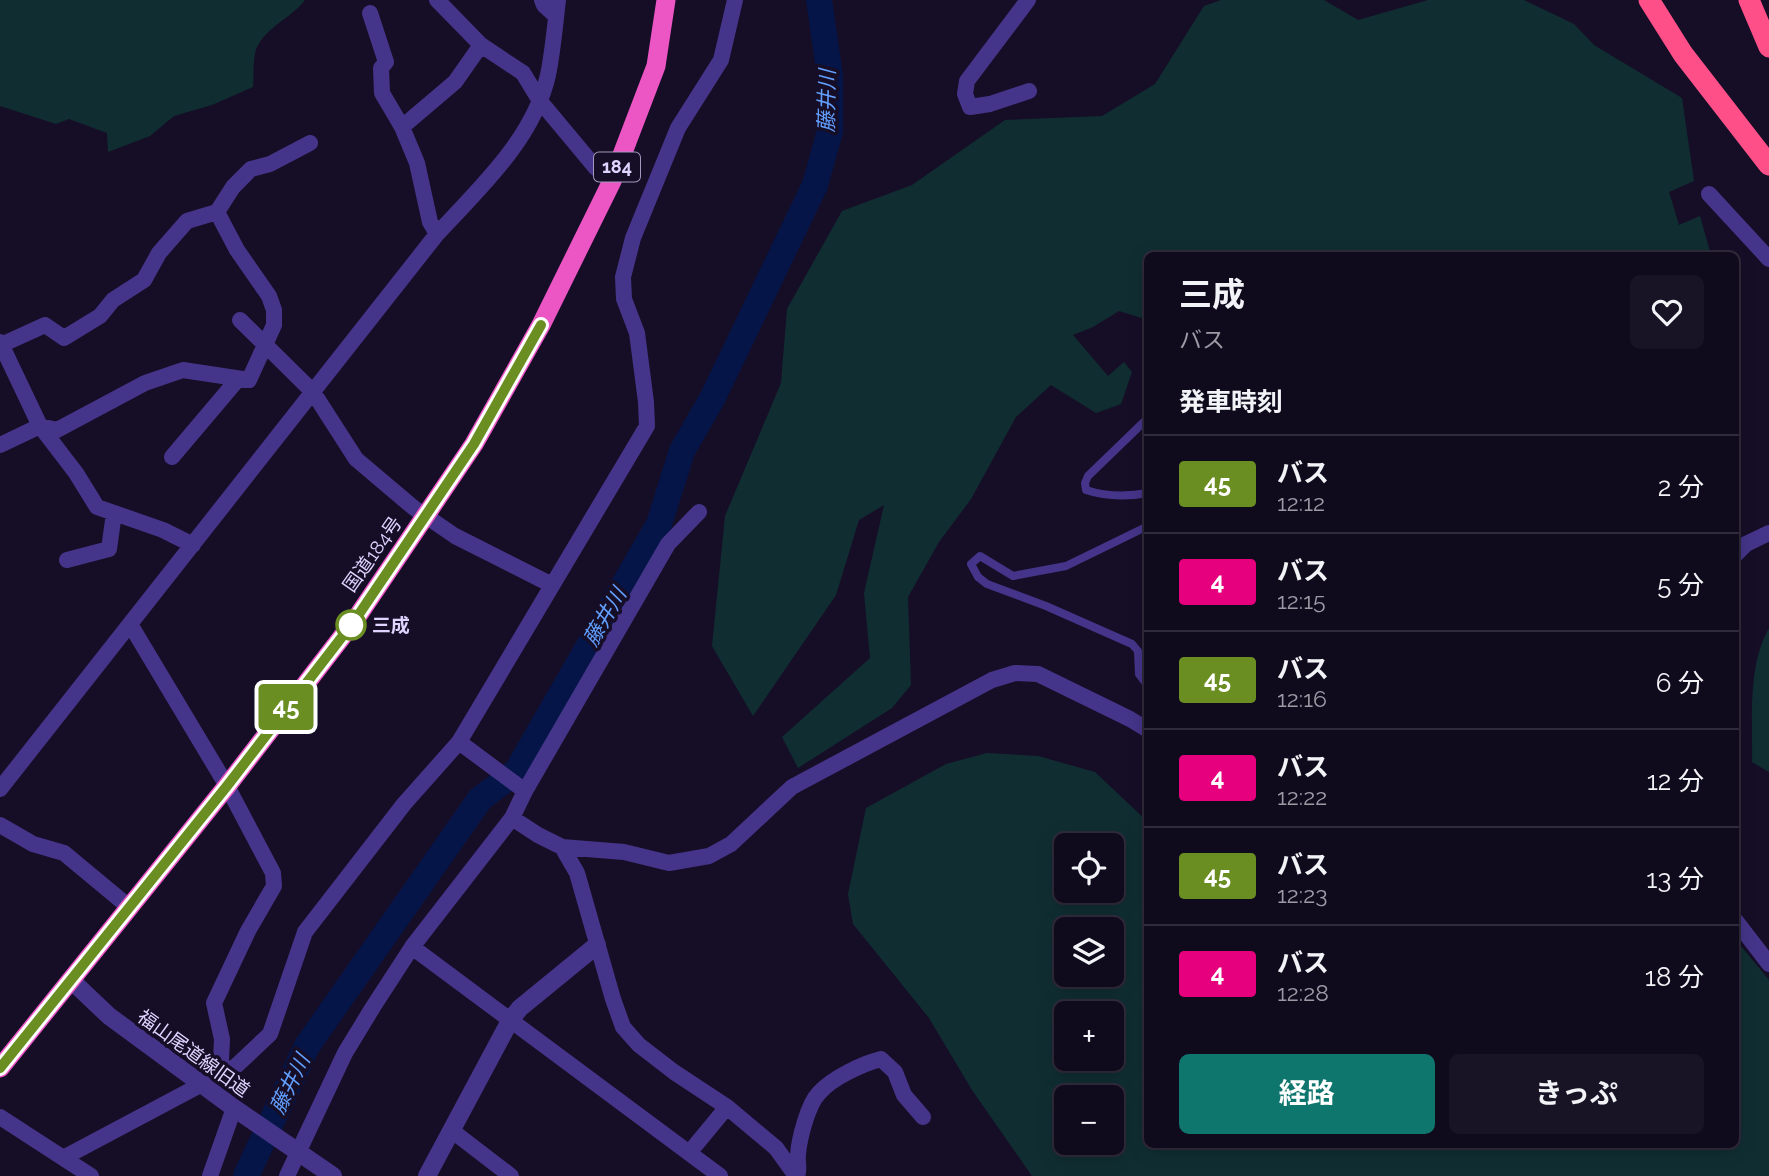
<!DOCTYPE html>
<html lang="ja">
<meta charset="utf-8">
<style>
:root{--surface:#100a1d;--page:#191326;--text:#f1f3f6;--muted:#9c9aa4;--line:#302b3b;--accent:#0f766e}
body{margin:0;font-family:Raleway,"Noto Sans JP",sans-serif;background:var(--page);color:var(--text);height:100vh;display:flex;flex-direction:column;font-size:26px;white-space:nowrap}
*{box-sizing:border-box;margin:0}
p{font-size:23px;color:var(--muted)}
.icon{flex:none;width:38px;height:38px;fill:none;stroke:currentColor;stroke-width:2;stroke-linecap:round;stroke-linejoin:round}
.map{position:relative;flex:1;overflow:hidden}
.details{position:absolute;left:1144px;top:252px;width:595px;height:896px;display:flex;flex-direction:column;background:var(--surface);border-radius:10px;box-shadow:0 4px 18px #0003,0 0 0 2px var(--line)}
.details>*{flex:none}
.badge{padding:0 14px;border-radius:5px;font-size:24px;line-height:46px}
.fabs{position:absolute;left:1054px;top:833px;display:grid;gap:14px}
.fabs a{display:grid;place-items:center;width:70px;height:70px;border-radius:10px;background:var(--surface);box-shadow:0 4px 18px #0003,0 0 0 2px var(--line);font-size:35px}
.map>.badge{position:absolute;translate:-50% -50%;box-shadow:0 0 0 4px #fff}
h2{padding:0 35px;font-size:26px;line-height:63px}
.round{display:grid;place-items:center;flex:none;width:74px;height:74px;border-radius:10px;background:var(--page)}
.overview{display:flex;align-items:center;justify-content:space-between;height:119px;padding:0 35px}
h1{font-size:33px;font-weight:700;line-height:52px}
.button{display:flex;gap:14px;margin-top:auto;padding:14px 35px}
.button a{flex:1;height:80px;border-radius:10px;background:var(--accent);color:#fff;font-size:28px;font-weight:700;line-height:80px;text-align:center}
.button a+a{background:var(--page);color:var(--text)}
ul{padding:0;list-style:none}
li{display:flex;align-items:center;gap:21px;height:98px;padding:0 35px;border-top:2px solid var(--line)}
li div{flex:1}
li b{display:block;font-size:26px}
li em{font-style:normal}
li .badge{min-width:77px;font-weight:700;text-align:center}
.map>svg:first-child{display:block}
</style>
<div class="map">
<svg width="1769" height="1176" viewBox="0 0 1769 1176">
<rect width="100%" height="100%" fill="#160e27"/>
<path fill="#102e32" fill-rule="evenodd" d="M0 0H305C291 19 262 28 255 53 253 63 254 76 253 87L212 105 174 116 150 136 108 152 107 133 69 119 56 124 0 106Z
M1221 0H1324L1358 20 1428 0H1524L1574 24 1594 45 1682 98 1694 181 1669 192 1679 225 1700 216 1711 255 1148 256V320L1119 311 1093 327 1073 335 1108 376 1124 362 1132 372 1121 404 1096 413 1051 385 1016 417 971 499 939 542 908 597 911 685 892 708 798 768 782 737 870 658 864 593 884 505 859 520 836 595 753 716 712 646 725 516 781 383 787 309 842 211 912 185 1005 120 1102 116 1155 84 1204 6Z
M1769 628V772L1752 762C1753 719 1747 667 1769 628Z
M987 753 1038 756 1095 772 1148 822V1144H1736V940L1769 980V1176H1032L972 1090 929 1018 853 924 848 894 866 808 946 764ZM1111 845V891H1066V845ZM1066 929H1111V975H1066ZM1111 1013V1059H1066V1013ZM1111 1097V1143H1066V1097Z"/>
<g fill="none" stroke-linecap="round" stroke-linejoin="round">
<path stroke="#061548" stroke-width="26" d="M246 1176 307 1046 480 799 517 771 659 524 682 451 713 397 815 185 830 131V76L819 0"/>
<path stroke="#45358a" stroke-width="8" d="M1148 418 1088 476 1085 483 1086 490C1107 497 1126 497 1148 493
M1148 526 1066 566 1013 576 980 556 971 564 978 577 987 584 1046 606 1132 644 1138 651 1139 674 1148 686"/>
<path stroke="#45358a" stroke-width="16" d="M437 0 481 45 523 73 540 101 595 167 612 181
M542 0 544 5 556 16
M1028 0 967 81 965 94 970 107 990 104 1029 91
M370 13 386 62 381 68 382 93 402 127 417 163 430 222 437 234
M402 127 455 82 481 45
M1709 194 1769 259
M240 320 313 392 356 459 414 508 455 536 552 585
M0 342 40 426 76 473 97 507 163 530 193 545
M1 345 45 325 64 338 100 316 113 300 144 280 159 253 187 221 217 212 233 187 251 169 270 164 310 143
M0 445 40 426 57 430 145 383 183 370 249 380 274 325V310L269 296 237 250 217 212
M172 457 238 379
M1736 554 1746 544 1769 533
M67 560 109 549 114 513
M130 624 227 786 273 873 274 886 248 931 214 1003 222 1039 221 1060 218 1074
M459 742 525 791
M0 789 437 234C480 188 534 138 548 75 553 51 555 25 558 0
M512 818 538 835 562 847 624 852 669 863 709 856 731 844 792 787 992 680 1015 673 1038 674 1130 719 1148 730
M0 825 33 844 64 853 129 907
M562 847 577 873 613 999 623 1027 639 1045 674 1072 727 1107 776 1148 796 1176
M1736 921 1769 964
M412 947 720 1176
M0 1117 91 1176
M451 1130 511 1176
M689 1153 727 1107
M63 1158 236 1066 270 1034 305 932 404 804 459 742 647 426 646 402 637 333 624 299 623 277 633 238 678 128 721 60 735 0
M210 1176 234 1108
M287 1176 345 1053 373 1007 412 947 512 818 525 791 668 544 699 512
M797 1176C800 1168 797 1163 798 1155 799 1139 808 1104 819 1093 832 1078 862 1064 881 1059L895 1072 904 1095 923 1117"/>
<path stroke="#45358a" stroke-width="18" d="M71 980 109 1016 234 1108 333 1176
M427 1176 511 1019 520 1008 597 945"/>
<path stroke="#ec55c4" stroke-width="19" d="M0 1068 227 786 355 620 474 444 541 325 612 181 656 66 666 0"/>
<path stroke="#ff4f89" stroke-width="21" d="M1649 0 1683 54 1769 165
M1749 0 1769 47"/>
</g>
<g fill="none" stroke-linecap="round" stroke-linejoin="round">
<g stroke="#fff" stroke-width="16">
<path id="line" d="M0 1068 227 786 355 620 474 444 541 325"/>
</g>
<use href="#line" stroke="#6b8e23" stroke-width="10"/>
</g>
<circle fill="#fff" stroke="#6b8e23" stroke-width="3.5" cx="351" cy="625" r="14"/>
<g text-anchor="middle" stroke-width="7" stroke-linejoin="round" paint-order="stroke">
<rect fill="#160e27" stroke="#a399be" stroke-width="2" x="594" y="152.5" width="46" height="29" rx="5"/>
<g font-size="18" font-weight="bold" fill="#dfd4ff">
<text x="617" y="173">184</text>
</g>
<g font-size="19" fill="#dfd4ff" stroke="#160e27">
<text transform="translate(372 554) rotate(-55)" y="7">国道184号</text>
<text transform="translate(194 1053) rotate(36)" y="7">福山尾道線旧道</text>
</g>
<g font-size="19" font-weight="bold" fill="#dfd4ff" stroke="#160e27" text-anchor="start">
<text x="372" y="632">三成</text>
</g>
<g font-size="21" font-style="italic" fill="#629fff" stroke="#160e27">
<text transform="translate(827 101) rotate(-89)" y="7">藤井川</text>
<text transform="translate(605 617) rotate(-60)" y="7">藤井川</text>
<text transform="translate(290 1084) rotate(-64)" y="7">藤井川</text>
</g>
</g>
</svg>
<div class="fabs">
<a><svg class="icon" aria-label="locate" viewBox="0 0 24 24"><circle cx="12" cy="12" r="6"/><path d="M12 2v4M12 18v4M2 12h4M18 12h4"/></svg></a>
<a><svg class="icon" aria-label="layers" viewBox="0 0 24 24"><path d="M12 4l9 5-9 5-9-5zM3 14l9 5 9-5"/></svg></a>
<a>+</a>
<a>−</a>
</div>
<b class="badge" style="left:286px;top:707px;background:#6b8e23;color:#fff">45</b>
<section class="details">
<div class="overview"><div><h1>三成</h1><p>バス</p></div><a class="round"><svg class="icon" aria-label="heart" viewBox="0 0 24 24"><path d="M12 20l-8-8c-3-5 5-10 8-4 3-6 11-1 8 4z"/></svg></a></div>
<h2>発車時刻</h2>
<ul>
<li><span class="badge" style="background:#6b8e23;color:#fff">45</span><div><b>バス</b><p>12:12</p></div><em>2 分</em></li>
<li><span class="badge" style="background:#e6007e;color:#fff">4</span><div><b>バス</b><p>12:15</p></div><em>5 分</em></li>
<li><span class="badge" style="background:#6b8e23;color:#fff">45</span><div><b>バス</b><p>12:16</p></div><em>6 分</em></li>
<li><span class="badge" style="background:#e6007e;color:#fff">4</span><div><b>バス</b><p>12:22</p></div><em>12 分</em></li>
<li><span class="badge" style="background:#6b8e23;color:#fff">45</span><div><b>バス</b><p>12:23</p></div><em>13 分</em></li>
<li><span class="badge" style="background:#e6007e;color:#fff">4</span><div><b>バス</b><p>12:28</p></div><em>18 分</em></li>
</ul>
<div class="button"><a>経路</a><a>きっぷ</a></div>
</section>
</div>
